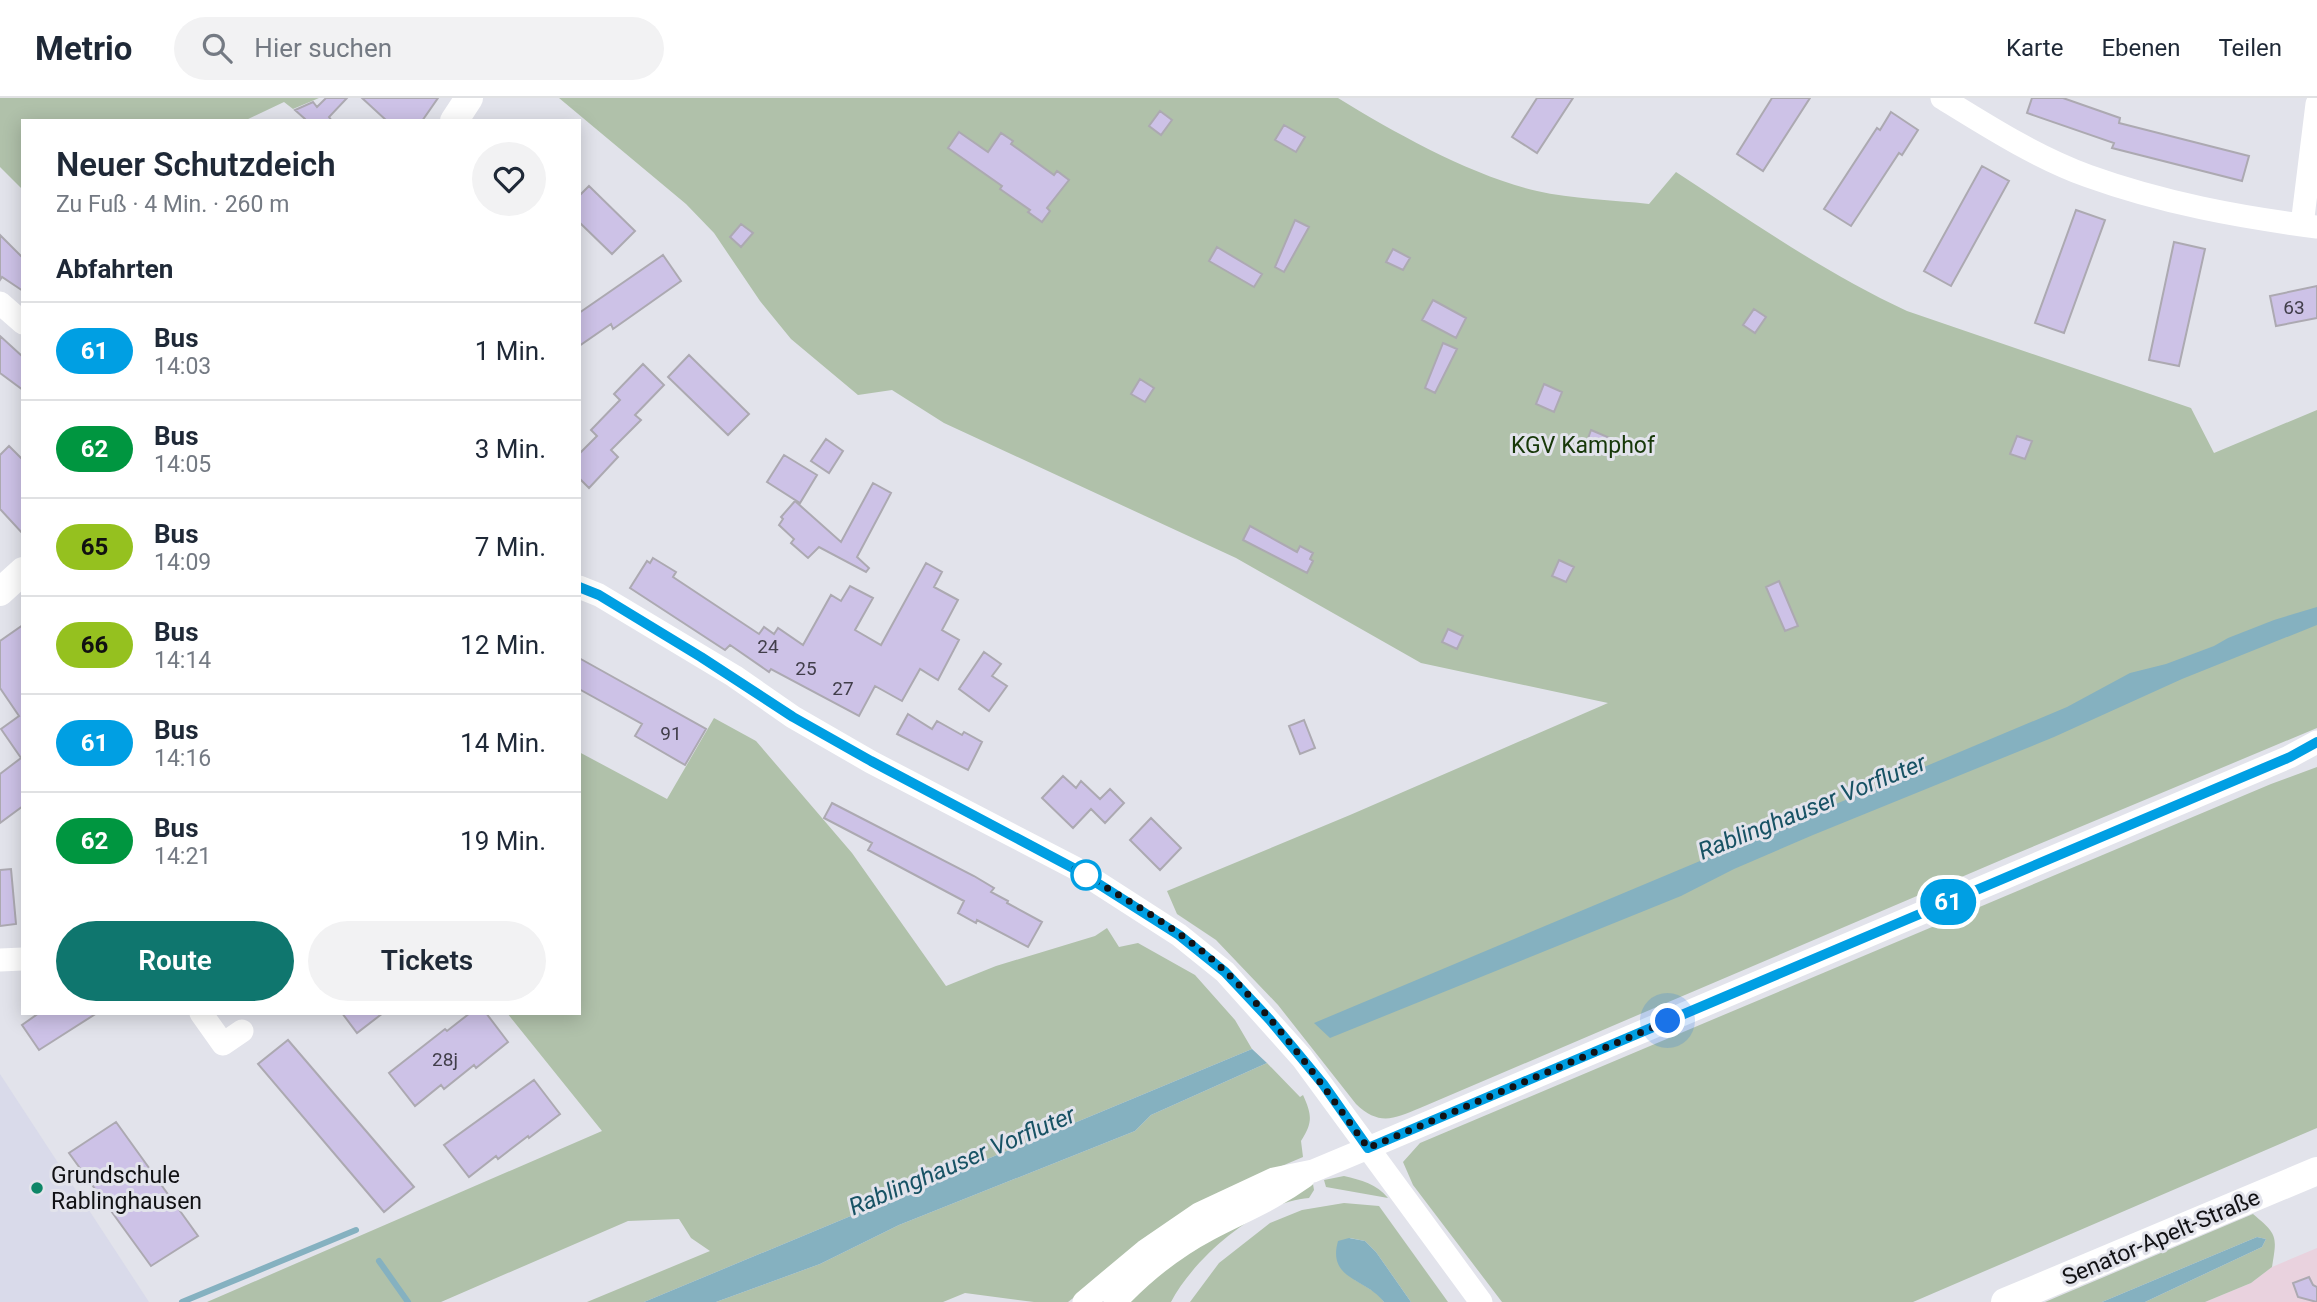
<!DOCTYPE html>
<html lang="de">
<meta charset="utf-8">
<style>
:root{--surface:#fff;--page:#f2f2f3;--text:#1f2937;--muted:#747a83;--line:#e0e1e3;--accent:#0f766e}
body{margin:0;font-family:Roboto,sans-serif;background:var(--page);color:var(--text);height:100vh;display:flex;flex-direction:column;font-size:26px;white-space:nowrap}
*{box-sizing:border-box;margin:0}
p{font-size:23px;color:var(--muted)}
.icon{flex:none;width:38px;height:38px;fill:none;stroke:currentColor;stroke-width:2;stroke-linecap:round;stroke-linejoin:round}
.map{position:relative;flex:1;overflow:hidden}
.drawer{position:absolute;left:21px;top:21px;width:560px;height:896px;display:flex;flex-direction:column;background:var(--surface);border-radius:0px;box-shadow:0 4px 18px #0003}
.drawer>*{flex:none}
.badge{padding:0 14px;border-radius:23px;font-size:24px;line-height:46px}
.you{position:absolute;width:35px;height:35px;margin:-18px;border:5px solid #fff;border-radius:50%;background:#1a73e8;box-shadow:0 0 0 10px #1a73e833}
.map>.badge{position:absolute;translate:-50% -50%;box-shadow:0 0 0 4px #fff}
h2{padding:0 35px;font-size:26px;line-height:63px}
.round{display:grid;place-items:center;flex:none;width:74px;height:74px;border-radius:37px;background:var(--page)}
.summary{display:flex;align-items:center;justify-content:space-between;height:119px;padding:0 35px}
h1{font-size:33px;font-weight:600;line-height:52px}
.action{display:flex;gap:14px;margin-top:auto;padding:14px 35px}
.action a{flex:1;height:80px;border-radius:42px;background:var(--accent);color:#fff;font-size:28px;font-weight:600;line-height:80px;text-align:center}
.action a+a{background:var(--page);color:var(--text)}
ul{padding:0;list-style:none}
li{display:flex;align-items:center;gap:21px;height:98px;padding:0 35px;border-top:2px solid var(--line)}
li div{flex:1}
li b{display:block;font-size:26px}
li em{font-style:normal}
li .badge{min-width:77px;font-weight:700;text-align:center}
header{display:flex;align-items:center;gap:42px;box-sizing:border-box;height:98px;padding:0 35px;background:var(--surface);border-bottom:2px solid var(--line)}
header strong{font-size:33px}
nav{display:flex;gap:38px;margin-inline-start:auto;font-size:24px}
.search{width:490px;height:63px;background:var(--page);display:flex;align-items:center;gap:18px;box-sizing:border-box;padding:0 24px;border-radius:38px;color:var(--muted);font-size:26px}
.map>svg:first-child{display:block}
</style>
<header>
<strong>Metrio</strong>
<div class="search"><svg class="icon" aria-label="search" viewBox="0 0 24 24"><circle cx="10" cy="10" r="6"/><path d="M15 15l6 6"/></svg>Hier suchen</div>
<nav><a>Karte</a><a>Ebenen</a><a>Teilen</a></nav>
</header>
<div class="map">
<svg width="2317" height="1204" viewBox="0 0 2317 1204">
<rect width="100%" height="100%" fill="#e2e3eb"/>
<path fill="#e9d2de" d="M2317 1150V1204H2205L2251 1185 2272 1169Z"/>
<path fill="#d9daea" d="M0 976 149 1204H0Z"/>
<path fill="#b0c1aa" d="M0 0H319L293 11 284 4 244 23H23V92L0 69Z
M559 0H1338C1395 35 1472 78 1537 93 1571 101 1614 102 1649 106L1676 74C1751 123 1825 175 1907 213L2191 310 2214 355 2317 312V630L2013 757 1420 1010C1394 1021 1379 1028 1356 1006L1278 907 1216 842 1177 816 1167 793 1350 717 1608 605 1421 565 1236 460 944 325 892 292 858 297 791 241 760 203 714 135 686 106Z
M714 620 756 643 852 755 946 888 996 868 1095 838 1107 830 1119 849 1138 845 1195 877 1235 922 1252 951 644 1204H587L710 1153 691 1140 679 1121 628 1123 441 1204H207L602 1033 507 915H579V654L667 701Z
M2317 669V1030L1913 1204H1502L1413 1087 1403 1064 1420 1045 2271 686Z
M1267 965 1300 999 1303 997C1312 1017 1313 1024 1301 1043L1303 1059 1242 1085 1162 1131 1068 1204H1034L965 1195 943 1204H716L820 1166 899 1127 1135 1033 1151 1017Z
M1344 1078C1361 1082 1377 1086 1388 1100L1326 1089 1324 1082Z
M1313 1086 1314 1092 1309 1100C1259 1103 1193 1161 1171 1204H1123L1219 1132Z
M1344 1105 1379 1108 1448 1204H1411L1376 1154 1365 1143 1350 1140 1355 1182 1378 1196 1384 1204H1190L1219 1165 1270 1125 1302 1112Z
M2253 1116C2278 1137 2277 1138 2272 1169L2251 1185 2205 1204H2145L2262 1149 2266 1141 2257 1139 2102 1204H2045Z"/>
<path fill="#85b1c0" d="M2317 509V527L2182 581 2054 639 1813 737 1734 771 1681 798 1330 940 1314 925 2067 609 2130 575 2166 566 2214 548 2228 540 2274 522Z
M1252 951 1267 965 1151 1017 1135 1033 899 1127 820 1166 716 1204H644Z
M2257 1139 2266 1141 2262 1149 2145 1204H2102Z
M1349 1140 1365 1143 1376 1154 1411 1204H1384C1366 1180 1327 1182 1338 1143Z"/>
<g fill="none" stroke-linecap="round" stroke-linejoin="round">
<path stroke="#85b1c0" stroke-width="6" d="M379 1163 408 1204
M182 1204 356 1132"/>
</g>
<path fill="#cdc2e7" stroke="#aca9b1" stroke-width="2" d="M326 0H347L329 19 332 23H304L305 21 295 12 313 4 317 9Z
M362 0H438L422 23H387Z
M1537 0H1573L1537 55 1512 39Z
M1772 0H1810L1763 73 1737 56Z
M2032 0H2063L2120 20 2119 25 2249 58 2242 83 2112 50 2114 45 2027 15Z
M1160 13 1172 22 1161 37 1149 28Z
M1891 14 1918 32 1902 57 1899 55 1851 128 1824 111 1877 30 1880 32Z
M1284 27 1305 39 1296 54 1275 42Z
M959 34 988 54 1001 35 1013 43 1011 46 1054 77 1057 73 1069 82 1047 110 1050 113 1042 124 1028 114 1030 112 1000 91 1002 88 948 50Z
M1982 68 2009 83 1951 188 1924 173Z
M589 88 635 133 612 156 579 124V98Z
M2076 112 2105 122 2064 235 2035 225Z
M1295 122 1309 129 1284 174 1275 169Z
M741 126 753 135 741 149 730 139Z
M0 137 23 160V193L2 179 0 182Z
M2174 144 2205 151 2179 268 2149 262Z
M1217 149 1262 176 1254 189 1209 163Z
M1393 151 1410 160 1403 172 1386 164Z
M663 157 681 183 613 231 611 226 579 248V215Z
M2317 188V220L2276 228 2270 198Z
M1433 202 1466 220 1456 240 1422 222Z
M1754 211 1766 219 1755 235 1743 227Z
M0 238 23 259V292L0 275Z
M1443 245 1457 251 1435 295 1425 290Z
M689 257 749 316 728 337 668 279Z
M643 266 664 287 635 317 641 322 611 352 618 359 589 390 579 380V356L597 338 591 332 620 302 614 296Z
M1140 281 1154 290 1145 304 1131 296Z
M1544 286 1562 294 1554 314 1536 306Z
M1591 332 1610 340 1604 357 1585 349Z
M2017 338 2032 343 2025 361 2010 356Z
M826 341 843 353 829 375 811 363Z
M9 348 23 362V436L0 411V357Z
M784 357 817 377 800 405 767 384Z
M873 385 891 395 857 459 869 470 866 474 819 449 808 460 791 445 794 441 779 427 783 421 781 419 795 403 841 444Z
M1250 428 1297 454 1300 448 1313 455 1310 461 1313 463 1307 475 1243 442Z
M653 460 676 474 673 479 759 536 764 529 774 536 778 530 803 547 831 497 841 503 850 488 873 500 855 532 881 547 926 465 942 474 934 489 958 502 942 532 959 542 938 582 920 571 902 603 875 588 859 618 771 571 769 574 730 547 725 552 630 490 647 463 650 465Z
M1559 462 1574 469 1566 484 1552 478Z
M1779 483 1798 528 1785 533 1766 489Z
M23 527V708L0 725V676L21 660 1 631 19 618 0 590V543Z
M1448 531 1463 538 1457 551 1442 544Z
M984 554 1001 566 992 578 1007 588 989 613 959 591Z
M579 560 706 631 685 667 635 638 642 626 579 591Z
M908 616 932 631 937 623 962 637 964 634 982 644 968 672 897 636Z
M1304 622 1315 650 1300 656 1289 628Z
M1063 678 1076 690 1081 683 1100 701 1110 691 1124 705 1105 725 1091 711 1073 730 1042 700Z
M832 705 974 778 994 790 991 794 1008 803 1007 805 1042 824 1028 849 977 822 976 825 958 815 964 803 868 752 872 745 824 720Z
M1151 720 1181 750 1160 772 1130 742Z
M11 771 16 826 0 828V772Z
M39 915H97L39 952 22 927Z
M342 915H383L357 935Z
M470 915H486L508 944 476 970 474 967 444 991 441 987 415 1008 389 975 445 931 447 933Z
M288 942 414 1089 384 1114 258 966Z
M534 982 560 1016 529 1040 528 1038 498 1061 496 1058 469 1079 444 1047Z
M116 1024 198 1138 151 1168 69 1055Z
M2309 1179 2313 1187 2317 1189V1204L2298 1199 2293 1185Z"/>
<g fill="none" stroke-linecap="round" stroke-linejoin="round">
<path stroke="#fff" stroke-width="23" d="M1942 0C1989 29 2036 59 2088 78 2163 105 2239 119 2317 129
M2302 127 2317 6
M0 205 23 225
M579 489 599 497 734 578 793 619 871 664 1075 770 1179 837 1225 874 1302 960 1481 1204
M0 862 23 861
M201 915 223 946 242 933
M1084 1204 1145 1153 1199 1116 1274 1081 1313 1073 1368 1050 2289 659 2317 644
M1115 1204C1142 1175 1175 1149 1209 1131 1243 1113 1272 1102 1304 1079"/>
<path stroke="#fff" stroke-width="28" d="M454 23 469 0
M0 494 23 473
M2005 1204 2317 1073"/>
</g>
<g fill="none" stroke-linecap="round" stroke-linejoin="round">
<g stroke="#fff" stroke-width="16">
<path id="line" d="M579 489 599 497 701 559 793 619 871 663 1075 771 1179 837 1225 874 1270 922 1323 986 1368 1050 2191 701 2290 659 2317 644"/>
</g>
<use href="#line" stroke="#009fe3" stroke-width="10"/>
<path stroke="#121215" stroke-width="7" stroke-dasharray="0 12.6" d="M1086 777 1075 771C1127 802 1182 832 1226 874 1280 926 1324 989 1368 1050L1668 923"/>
</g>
<circle fill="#fff" stroke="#009fe3" stroke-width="3.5" cx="1086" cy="777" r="14"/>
<circle fill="#0e8667" stroke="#e2e3eb" stroke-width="2.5" cx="37" cy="1090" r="7"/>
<g text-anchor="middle" stroke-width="6" stroke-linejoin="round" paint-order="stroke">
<g font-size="19" fill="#413e4a">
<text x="2294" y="216">63</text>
<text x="768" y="555">24</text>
<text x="806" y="577">25</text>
<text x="843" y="597">27</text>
<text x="671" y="642">91</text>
<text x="445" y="968">28j</text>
</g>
<g font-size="23" fill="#173809" stroke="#e2e3eb">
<text x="1583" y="355">KGV Kamphof</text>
</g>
<g font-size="23" fill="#121215" stroke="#e2e3eb" text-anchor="start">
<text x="51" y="1085">Grundschule<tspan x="51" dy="26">Rablinghausen</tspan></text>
</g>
<g font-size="23" fill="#121215" stroke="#e2e3eb">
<text transform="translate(2161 1139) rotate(-23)" y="8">Senator-Apelt-Straße</text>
</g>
<g font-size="24" font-style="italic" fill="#175264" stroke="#e2e3eb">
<text transform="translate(1812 709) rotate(-22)" y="8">Rablinghauser Vorfluter</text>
<text transform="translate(962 1063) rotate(-23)" y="8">Rablinghauser Vorfluter</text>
</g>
</g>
</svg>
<div class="you" style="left:1668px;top:923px"></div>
<b class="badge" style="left:1948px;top:804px;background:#009fe3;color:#fff">61</b>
<section class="drawer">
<div class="summary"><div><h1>Neuer Schutzdeich</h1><p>Zu Fuß · 4 Min. · 260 m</p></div><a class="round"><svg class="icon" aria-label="heart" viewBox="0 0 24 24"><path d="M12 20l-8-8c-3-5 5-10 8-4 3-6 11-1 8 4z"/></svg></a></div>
<h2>Abfahrten</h2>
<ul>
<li><span class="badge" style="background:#009fe3;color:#fff">61</span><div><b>Bus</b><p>14:03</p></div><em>1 Min.</em></li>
<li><span class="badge" style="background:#009640;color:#fff">62</span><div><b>Bus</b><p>14:05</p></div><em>3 Min.</em></li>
<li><span class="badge" style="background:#95c11f;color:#111">65</span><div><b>Bus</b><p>14:09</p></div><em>7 Min.</em></li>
<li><span class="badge" style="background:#95c11f;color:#111">66</span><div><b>Bus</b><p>14:14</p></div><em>12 Min.</em></li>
<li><span class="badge" style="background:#009fe3;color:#fff">61</span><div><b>Bus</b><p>14:16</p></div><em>14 Min.</em></li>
<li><span class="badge" style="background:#009640;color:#fff">62</span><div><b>Bus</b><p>14:21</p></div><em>19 Min.</em></li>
</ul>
<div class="action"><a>Route</a><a>Tickets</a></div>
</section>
</div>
